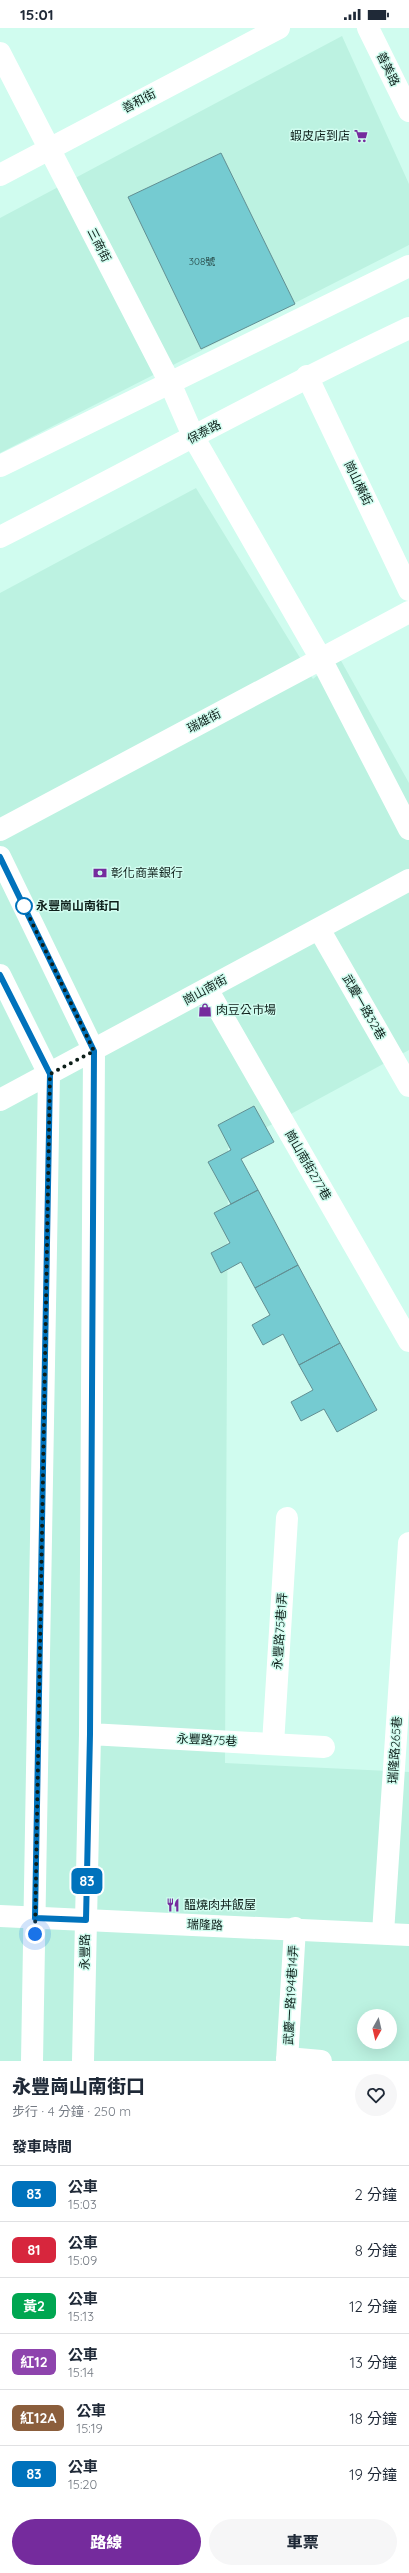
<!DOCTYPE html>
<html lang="zh-TW">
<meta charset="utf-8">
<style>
:root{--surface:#fff;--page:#f6f6f7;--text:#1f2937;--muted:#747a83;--line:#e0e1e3;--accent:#752b9d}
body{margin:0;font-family:Quicksand,"Noto Sans TC",sans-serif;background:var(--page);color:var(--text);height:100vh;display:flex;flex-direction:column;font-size:15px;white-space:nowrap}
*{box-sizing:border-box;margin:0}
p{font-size:13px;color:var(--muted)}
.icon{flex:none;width:22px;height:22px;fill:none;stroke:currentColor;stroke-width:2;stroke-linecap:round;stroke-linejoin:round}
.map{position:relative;height:2033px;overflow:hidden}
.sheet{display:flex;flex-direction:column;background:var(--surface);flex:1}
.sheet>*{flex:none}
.badge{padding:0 8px;border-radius:6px;font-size:14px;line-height:26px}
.needle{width:26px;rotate:188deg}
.buttons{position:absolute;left:357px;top:1981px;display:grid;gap:8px}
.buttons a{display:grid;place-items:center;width:40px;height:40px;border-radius:50%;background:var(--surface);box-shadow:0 4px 16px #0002;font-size:20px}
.you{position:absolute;width:20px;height:20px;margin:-10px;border:3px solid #fff;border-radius:50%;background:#1a73e8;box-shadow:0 0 0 6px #1a73e833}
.map>.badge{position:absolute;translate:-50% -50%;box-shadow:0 0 0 2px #fff}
h2{padding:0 12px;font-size:15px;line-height:36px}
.round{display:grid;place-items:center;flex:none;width:42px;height:42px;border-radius:21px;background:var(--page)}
.headline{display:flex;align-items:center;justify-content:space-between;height:68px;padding:0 12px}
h1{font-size:19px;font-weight:800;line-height:30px}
.cta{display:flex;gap:8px;margin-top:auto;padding:8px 12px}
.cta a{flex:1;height:46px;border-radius:24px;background:var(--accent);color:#fff;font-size:16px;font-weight:800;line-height:46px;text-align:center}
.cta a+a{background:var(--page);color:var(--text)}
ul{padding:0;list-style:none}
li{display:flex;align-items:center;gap:12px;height:56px;padding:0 12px;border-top:1px solid var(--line)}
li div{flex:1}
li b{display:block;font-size:15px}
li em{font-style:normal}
li .badge{min-width:44px;font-weight:700;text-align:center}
.status{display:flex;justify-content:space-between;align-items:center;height:28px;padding:0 20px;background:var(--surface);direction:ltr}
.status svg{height:11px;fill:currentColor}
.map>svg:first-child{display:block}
</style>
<div class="status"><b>15:01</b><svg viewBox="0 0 49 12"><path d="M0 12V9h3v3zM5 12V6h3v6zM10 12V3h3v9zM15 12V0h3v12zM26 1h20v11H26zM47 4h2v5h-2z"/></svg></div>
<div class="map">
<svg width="409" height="2033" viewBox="0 0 409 2033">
<rect width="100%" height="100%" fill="#d0fcef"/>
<path fill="#bcf2e1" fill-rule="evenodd" d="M342 8 409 156V217L0 425V190Z
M196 460 313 651 339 629 409 755V1022L228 1120 225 1735 409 1744V2033H0V565ZM364 1988H390V2014H364Z"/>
<path fill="#75cbd1" stroke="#628f93" d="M221 125 295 276 201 321 128 169Z
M254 1078 274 1114 241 1131 258 1162 231 1176 208 1134 231 1122 218 1097Z
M258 1162 298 1237 255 1260 241 1234 221 1245 211 1225 230 1215 214 1185Z
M298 1237 340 1315 299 1337 283 1306 263 1317 252 1297 270 1287 255 1260Z
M340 1315 377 1382 337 1404 324 1381 301 1393 291 1374 313 1362 299 1337Z"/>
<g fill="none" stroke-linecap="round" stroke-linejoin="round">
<path stroke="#fff" stroke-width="22" d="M368 0 409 83
M0 25 170 355 194 410 321 631 409 801
M0 147 279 0
M307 348 409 562
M0 802 409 584
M0 829 94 1023 90 1706 83 2033
M319 901 409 1058
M0 947 49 1046 32 2033
M207 961 409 1313
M0 1072 409 852
M90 1706 324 1719
M273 1716 287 1490
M383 1905 409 1515
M287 2030 321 2033
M287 2033 295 1900"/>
<path stroke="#fff" stroke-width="22" d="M0 438 409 238
M0 509C136 440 271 365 409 300
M0 1888 409 1907"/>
</g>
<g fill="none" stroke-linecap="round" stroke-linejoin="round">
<g stroke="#fff" stroke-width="9">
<path id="line" d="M0 829 94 1023 90 1706 86 1892 35 1890 50 1046 0 947"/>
</g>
<use href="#line" stroke="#0072bc" stroke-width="6"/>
<path stroke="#0d1e19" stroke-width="4" stroke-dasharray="0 7.2" d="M24 878 94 1023 50 1046 35 1906"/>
</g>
<defs>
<g id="supermarket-bare" transform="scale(1.08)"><path d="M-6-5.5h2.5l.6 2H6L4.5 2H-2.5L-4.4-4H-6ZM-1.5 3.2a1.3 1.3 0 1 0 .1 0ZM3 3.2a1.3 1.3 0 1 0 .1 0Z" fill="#752b9d" stroke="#d0fcef" stroke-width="2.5" paint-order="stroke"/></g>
<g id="bank-bare" transform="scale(1.08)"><path d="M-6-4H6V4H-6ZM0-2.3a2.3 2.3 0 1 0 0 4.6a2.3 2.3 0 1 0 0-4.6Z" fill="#752b9d" stroke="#d0fcef" stroke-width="2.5" paint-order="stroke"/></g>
<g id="shop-bare" transform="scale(1.08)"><path d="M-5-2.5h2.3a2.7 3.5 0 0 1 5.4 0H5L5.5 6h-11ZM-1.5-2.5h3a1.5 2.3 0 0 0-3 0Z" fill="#752b9d" stroke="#d0fcef" stroke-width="2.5" paint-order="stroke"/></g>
<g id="restaurant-bare" transform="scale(1.08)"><path d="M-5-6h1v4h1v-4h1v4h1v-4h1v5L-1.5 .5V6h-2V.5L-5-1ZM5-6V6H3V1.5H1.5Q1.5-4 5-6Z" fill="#752b9d" stroke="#d0fcef" stroke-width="2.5" paint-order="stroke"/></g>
</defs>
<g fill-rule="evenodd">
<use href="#supermarket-bare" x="361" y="108"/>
<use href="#bank-bare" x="100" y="845"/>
<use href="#shop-bare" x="205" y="982"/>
<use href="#restaurant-bare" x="173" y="1877"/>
</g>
<circle fill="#fff" stroke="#0072bc" stroke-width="2" cx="24" cy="878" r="8"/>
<g text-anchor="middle" stroke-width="3" stroke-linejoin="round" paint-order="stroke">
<g font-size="10" fill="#274947">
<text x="202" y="237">308號</text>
</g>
<g font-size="12" fill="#0d1e19" stroke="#d0fcef">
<text transform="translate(388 41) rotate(64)" y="4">善美路</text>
<text transform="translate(139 73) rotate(-28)" y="4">善和街</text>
<text transform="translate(99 217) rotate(63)" y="4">三商街</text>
<text transform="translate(204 404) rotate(-28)" y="4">保泰路</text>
<text transform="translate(358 455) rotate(64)" y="4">崗山橫街</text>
<text transform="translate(204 693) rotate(-28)" y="4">瑞雄街</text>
<text transform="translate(205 962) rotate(-29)" y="4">崗山南街</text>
<text transform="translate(364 979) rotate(60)" y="4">武慶一路32巷</text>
<text transform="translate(308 1137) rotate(60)" y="4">崗山南街277巷</text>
<text transform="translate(280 1603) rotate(-86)" y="4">永豐路75巷1弄</text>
<text transform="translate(207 1712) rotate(3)" y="4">永豐路75巷</text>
<text transform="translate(395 1722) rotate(-86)" y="4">瑞隆路265巷</text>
<text transform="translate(205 1897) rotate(2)" y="4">瑞隆路</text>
<text transform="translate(85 1924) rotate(-89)" y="4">永豐路</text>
<text transform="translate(291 1967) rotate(-87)" y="4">武慶一路194巷14弄</text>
</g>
<g font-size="12" fill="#0d1e19" stroke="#d0fcef" text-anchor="start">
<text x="350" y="112" text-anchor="end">蝦皮店到店</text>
<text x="111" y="849">彰化商業銀行</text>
<text x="216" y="986">肉豆公市場</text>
<text x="184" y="1881">醞燒肉丼飯屋</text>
</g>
<g font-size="12" font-weight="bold" fill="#0d1e19" stroke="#d0fcef" text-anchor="start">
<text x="36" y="882">永豐崗山南街口</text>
</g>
</g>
</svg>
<div class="buttons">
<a><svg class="needle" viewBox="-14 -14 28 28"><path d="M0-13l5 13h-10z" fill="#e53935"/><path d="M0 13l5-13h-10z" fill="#747a83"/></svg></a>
</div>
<div class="you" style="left:35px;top:1906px"></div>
<b class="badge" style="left:87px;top:1853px;background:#0072bc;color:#fff">83</b>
</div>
<section class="sheet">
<div class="headline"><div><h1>永豐崗山南街口</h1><p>步行 · 4 分鐘 · 250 m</p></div><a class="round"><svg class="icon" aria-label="heart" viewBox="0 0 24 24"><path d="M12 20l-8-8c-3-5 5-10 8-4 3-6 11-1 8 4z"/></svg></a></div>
<h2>發車時間</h2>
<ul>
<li><span class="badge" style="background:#0072bc;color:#fff">83</span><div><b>公車</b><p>15:03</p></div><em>2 分鐘</em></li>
<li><span class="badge" style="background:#d7263d;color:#fff">81</span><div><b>公車</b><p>15:09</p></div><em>8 分鐘</em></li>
<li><span class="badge" style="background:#00a651;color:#fff">黃2</span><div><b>公車</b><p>15:13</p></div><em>12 分鐘</em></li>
<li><span class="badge" style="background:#8e44ad;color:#fff">紅12</span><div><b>公車</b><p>15:14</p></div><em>13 分鐘</em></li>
<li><span class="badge" style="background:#8b5e3c;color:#fff">紅12A</span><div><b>公車</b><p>15:19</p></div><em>18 分鐘</em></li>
<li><span class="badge" style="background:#0072bc;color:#fff">83</span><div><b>公車</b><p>15:20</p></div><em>19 分鐘</em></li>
</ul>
<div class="cta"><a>路線</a><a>車票</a></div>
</section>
